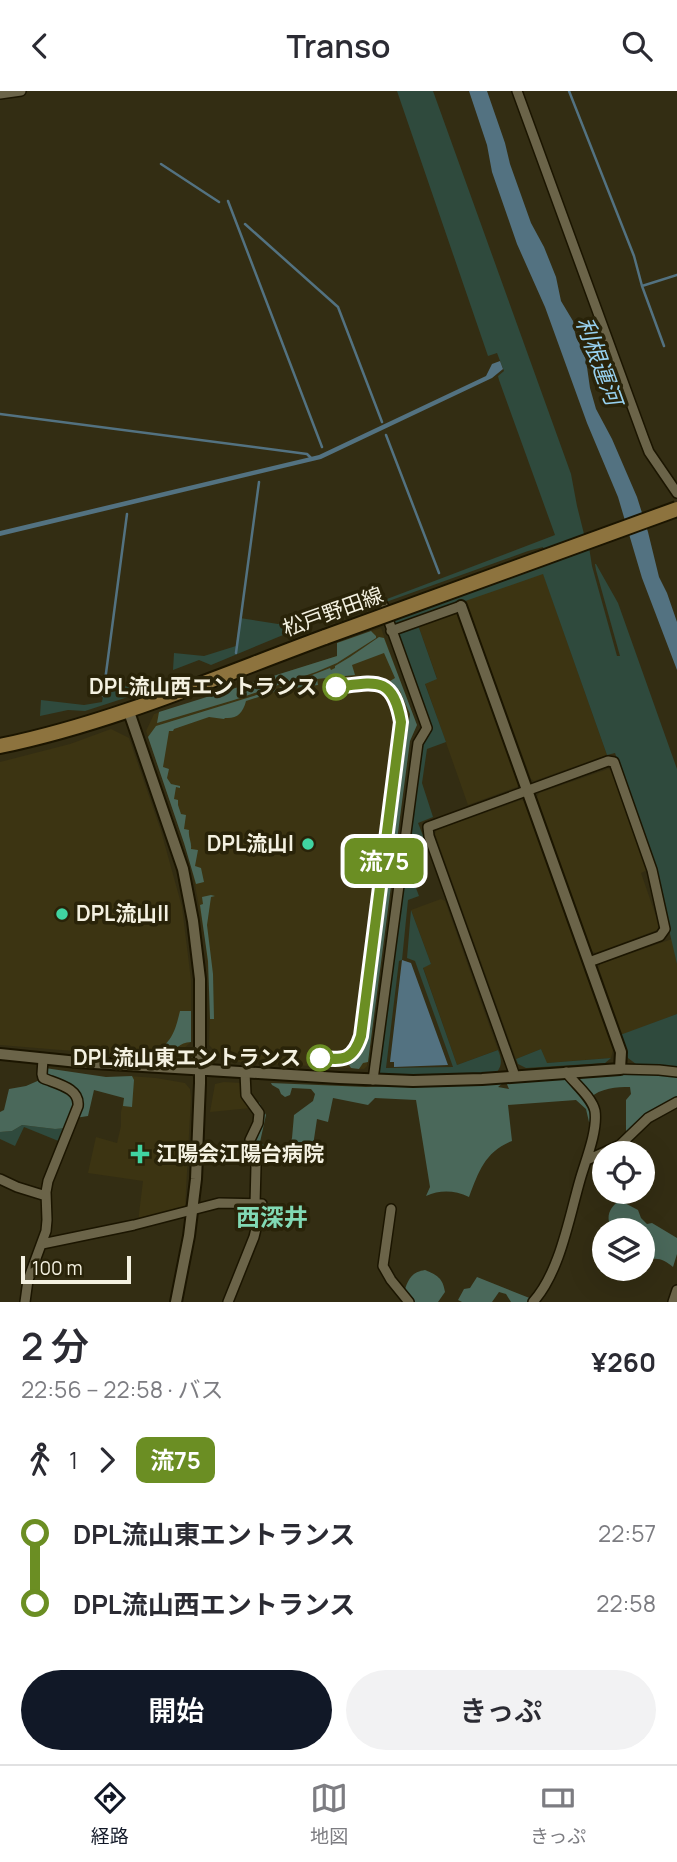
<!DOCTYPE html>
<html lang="ja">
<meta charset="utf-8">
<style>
:root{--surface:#fff;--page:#f2f2f3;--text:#2b2b33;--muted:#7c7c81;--line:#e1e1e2;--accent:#111827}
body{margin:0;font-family:Manrope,"Noto Sans JP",sans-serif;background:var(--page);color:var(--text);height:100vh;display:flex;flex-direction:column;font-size:26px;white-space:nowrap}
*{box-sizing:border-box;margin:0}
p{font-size:23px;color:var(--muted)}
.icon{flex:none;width:38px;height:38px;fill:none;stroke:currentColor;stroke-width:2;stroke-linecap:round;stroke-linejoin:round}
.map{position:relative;height:1211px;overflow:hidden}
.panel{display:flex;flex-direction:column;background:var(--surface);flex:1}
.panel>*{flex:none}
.badge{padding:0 14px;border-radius:10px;font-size:24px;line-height:46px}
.buttons{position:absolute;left:592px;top:1050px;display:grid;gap:14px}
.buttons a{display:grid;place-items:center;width:63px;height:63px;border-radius:50%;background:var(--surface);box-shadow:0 7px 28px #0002;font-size:35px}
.scale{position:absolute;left:21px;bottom:18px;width:110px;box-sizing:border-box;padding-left:7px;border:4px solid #f4f1e1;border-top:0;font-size:19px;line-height:24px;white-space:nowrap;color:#f4f1e1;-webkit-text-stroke:5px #292309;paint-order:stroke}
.map>.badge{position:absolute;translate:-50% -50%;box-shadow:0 0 0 4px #fff}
.legs{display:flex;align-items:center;gap:10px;height:77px;padding:0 21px;font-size:23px}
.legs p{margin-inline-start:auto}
.headline{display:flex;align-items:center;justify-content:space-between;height:119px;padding:0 21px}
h1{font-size:38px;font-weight:600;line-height:52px}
.button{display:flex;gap:14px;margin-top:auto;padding:14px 21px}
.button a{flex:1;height:80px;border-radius:42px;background:var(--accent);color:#fff;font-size:28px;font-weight:600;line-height:80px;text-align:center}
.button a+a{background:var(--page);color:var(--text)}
ul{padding:0 21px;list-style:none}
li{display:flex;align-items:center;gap:24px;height:70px;font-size:26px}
li i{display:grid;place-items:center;width:10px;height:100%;margin:0 9px;background:currentColor}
li i::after{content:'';width:18px;height:18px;margin:-9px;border:5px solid;border-radius:50%;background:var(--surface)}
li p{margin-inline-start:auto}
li:first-child i{background:linear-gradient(#0000 50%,currentColor 0)}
li:last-child i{background:linear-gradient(currentColor 50%,#0000 0)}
header{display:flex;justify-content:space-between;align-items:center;height:91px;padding:0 21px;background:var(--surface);font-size:32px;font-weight:600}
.tab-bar{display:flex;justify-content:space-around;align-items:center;height:98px;border-top:2px solid var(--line);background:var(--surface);font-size:19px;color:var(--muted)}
.tab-bar a{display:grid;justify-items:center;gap:4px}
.tab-bar .active{color:var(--accent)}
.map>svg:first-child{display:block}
</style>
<header><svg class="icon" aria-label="back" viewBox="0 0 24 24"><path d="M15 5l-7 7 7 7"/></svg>Transo<svg class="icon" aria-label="search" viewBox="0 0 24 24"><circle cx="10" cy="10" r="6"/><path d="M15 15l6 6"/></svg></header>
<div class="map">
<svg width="677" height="1211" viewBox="0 0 677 1211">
<rect width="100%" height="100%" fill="#332d13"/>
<path fill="#3c3412" d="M543 482 607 664 534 690 531 688 465 509Z
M453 520 458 523 519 693 517 696 468 714 425 592 437 587 418 534Z
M381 537 417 634 410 650 367 975 364 978 224 970 209 954 210 904 205 847 191 773 146 640 154 623 337 565V552Z
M111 638 129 647 161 740 182 816 191 889V951L172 968 0 954V671L70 653Z
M608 678 613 680 638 752 647 779 641 782 659 834 657 839 596 862 592 860 537 706 539 702Z
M521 709 524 710 613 959 611 967 546 972 541 958 516 968 435 743 436 739Z
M441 808 445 810 498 959 457 974 423 876 431 873 411 819Z
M672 848 677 873V923L622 944 599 878 600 873Z
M129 985 156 987 185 992 190 998 191 1006 185 1118 138 1131 143 1090 88 1082 96 1046 117 1052 121 1035V1021Z
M224 991 242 992 251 1017 210 1021 215 993Z"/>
<path fill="#2f4a3d" d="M397 0H433L571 383 577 415 585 447 544 462 543 456 528 460 386 511 383 508H387L555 444 499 289 498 285 504 280 497 262 488 265Z
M589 456 592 475 617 565H620L596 479 595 473H596L618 512 677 678V873L655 779 615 662 607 664 543 483 393 535 390 528Z
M303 523 300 537 211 574 199 569 173 579 174 562 204 565 236 555 240 527 278 533Z
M418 534 437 588 425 593 446 651 427 658 422 692 433 726 418 732 428 757 411 763 410 781 419 805 408 809 402 869 399 870 386 977 453 976 415 870 407 867 411 819 431 873 423 877 457 974 498 959C501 966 503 974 497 981L446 984 382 985 379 982 422 653 432 638 397 546 399 541Z
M167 589 165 594 85 620 68 619 40 625 41 609 84 614 102 611 105 594 138 596Z
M677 923V978L636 973 628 967 620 944Z
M541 958 547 972 611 967 605 972 526 977 518 973 516 968Z
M22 1034 55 1038 67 1037 61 1051 24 1036 15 1055 0 1048V1041L12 1040Z"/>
<path fill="#4a685a" d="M371 540 376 545V547L337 572 316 581 234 609 157 632 159 621 337 565V552Z
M379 546 384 547 417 634 410 650 368 971 363 972 359 978 351 977 349 974 362 962 368 947 410 623 400 600 390 590 395 587 384 562 352 574 355 584 317 588 318 594 279 599V597L330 577 331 579 335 577V575L350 566Z
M276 598 277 600 246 610C243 622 237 628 225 627L224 628 209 626 174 638 173 640H169L163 676 169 678 167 687 171 693 180 695V697L176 696 174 708 178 709V714L181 723 186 724 184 738 189 739C188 747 192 751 191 758L198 759 195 775 201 777 204 791 196 793 184 752 148 646 156 635Z
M211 804 215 805 211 806 207 834 213 883 214 928H210L208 870 200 814 203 813 202 806Z
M180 920H191V951C179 952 175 957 172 968L141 965C146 962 151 961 157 959 173 951 176 936 180 920Z
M45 977 106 986 132 985 134 989 132 1016 123 1015 124 1007 94 999 88 1025 75 1027 81 1011 47 987Z
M630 981H655L677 985V1009L628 1043 626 1040V1009L631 1003 630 996C617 996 600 997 590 1007L573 986Z
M567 987 592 1017 593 1032 589 1031 586 1018 576 1009 508 1014 512 1050C485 1061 479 1080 469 1106 454 1099 440 1099 426 1105L430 1096 416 1009 375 1007 368 1014 333 1007 328 1031 317 1028 311 1068 297 1067 296 1070 255 1065 253 1052 257 1014 259 1011 266 1024 260 1051 266 1056H289L292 1047 294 1024 313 1010 315 1003 311 998 292 997 290 1004 285 1006 281 1003 279 998 272 994 271 992 366 996 504 991 498 996 509 998 506 991Z
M42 988 69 1000 76 1009 67 1037 55 1038 22 1034 12 1040 0 1041V1021L4 1019 9 998 26 995Z
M619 1109 638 1119 641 1127 647 1133 652 1132 677 1147V1163L673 1176C663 1167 650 1163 642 1176V1139H619V1136L609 1131C607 1121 612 1116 619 1109Z
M425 1179C437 1184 443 1187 445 1201L438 1211H414L405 1198C409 1187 412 1181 425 1179Z
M477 1186 532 1208 530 1211H511L506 1203 499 1201 492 1211H462L458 1209 464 1198 470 1197Z"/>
<path fill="#537281" d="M469 0H487L505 52 510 73 531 132 544 156 556 186 561 210 573 230 575 242 586 269 590 297 596 318 612 348 637 406 648 441 659 486 667 502 677 531V579L642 487 618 406 587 332 545 216 517 153 492 81 487 54Z
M500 270 503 278 492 287 321 368 0 445V440L319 364 486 285 492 273Z
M402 869 411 872 448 974 394 976V971H390Z"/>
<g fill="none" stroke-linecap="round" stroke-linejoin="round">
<path stroke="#537281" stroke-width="2.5" d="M569 0 634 165 642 195 664 255
M161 73 219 111
M228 110 322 356
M245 133 338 216 382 331
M642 195 677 184
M0 323 307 363 311 367
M386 344 439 482
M236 562 259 391
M103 605 127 423"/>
<g stroke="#1b1500" stroke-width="12">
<path id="minor" d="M517 0 644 348 649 361 677 402
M0 3 21 0
M391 540 461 515
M620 978 659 979 677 981
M245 981 246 1004 259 1022 258 1032 250 1049 252 1062 256 1075 255 1113
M515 985 429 745 428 736 608 670 614 671 652 779 665 838 660 845 589 871
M373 989 418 652 427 637 383 514
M587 1069 620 1054 648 1027 677 1011
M0 1088 17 1096 46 1105
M391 1118 383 1175 391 1189 409 1211
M42 1153 134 1134 219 1112 262 1113 254 1146 228 1211
M25 1211 28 1189 46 1140 47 1129 46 1101 48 1090 78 1015C80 997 57 993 43 987L42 983 43 968
M533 1211C560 1181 569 1127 580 1089 585 1071 598 1040 595 1020 592 1006 574 992 566 981
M673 1211 677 1199"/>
</g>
<g stroke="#1b1500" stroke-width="14">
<path id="tertiary" d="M128 618 183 778 193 830 200 888V992L196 1088 189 1145 176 1211
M0 963 78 971 339 987 413 990 482 988 620 978 621 961 461 515"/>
</g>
<g stroke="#1b1500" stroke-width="18">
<path id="primary" d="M0 655C112 632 219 585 325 546"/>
</g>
<use href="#minor" stroke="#6b6449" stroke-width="9"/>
<use href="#tertiary" stroke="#6b6449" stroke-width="10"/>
<use href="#primary" stroke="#8d733e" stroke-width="14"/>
<g stroke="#1b1500" stroke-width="18" stroke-linecap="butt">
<path id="primary-bridge" d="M325 546 677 418"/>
</g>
<use href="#primary-bridge" stroke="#8d733e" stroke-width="14"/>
</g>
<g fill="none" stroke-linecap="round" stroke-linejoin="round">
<g stroke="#fff" stroke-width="16">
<path id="line-1" d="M320 967C343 969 353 970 361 945L401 631C393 584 375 591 336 596"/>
</g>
<use href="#line-1" stroke="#6b8e23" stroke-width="10"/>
</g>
<g fill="#fff" stroke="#6b8e23" stroke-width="3.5">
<circle cx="336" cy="596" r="12"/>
<circle cx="320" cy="967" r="12"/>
</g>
<g fill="#40d4a1" stroke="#292309" stroke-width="2.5">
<circle cx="308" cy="753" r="7"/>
<circle cx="62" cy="823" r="7"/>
<path d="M136.5 1052.5h7v7h7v7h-7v7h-7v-7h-7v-7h7z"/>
</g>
<g text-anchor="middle" stroke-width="7" stroke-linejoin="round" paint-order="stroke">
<g font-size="21" fill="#f4f1e1" stroke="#292309">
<text transform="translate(333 521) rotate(-20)" y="7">松戸野田線</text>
</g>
<g font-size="21" font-weight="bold" fill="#f4f1e1" stroke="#292309" text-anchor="end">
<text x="317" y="603">DPL流山西エントランス</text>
<text x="301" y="974">DPL流山東エントランス</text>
</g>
<g font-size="21" font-weight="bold" fill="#f4f1e1" stroke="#292309" text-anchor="start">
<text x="294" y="760" text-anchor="end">DPL流山I</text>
<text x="76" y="830">DPL流山II</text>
<text x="156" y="1070">江陽会江陽台病院</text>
</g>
<g font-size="23" font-style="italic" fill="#97d1ef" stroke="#292309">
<text transform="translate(599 270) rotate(70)" y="8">利根運河</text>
</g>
<g font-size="24" font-weight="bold" fill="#81d9b4" stroke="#292309">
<text x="272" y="1135">西深井</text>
</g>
</g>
</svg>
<div class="buttons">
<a><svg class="icon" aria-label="locate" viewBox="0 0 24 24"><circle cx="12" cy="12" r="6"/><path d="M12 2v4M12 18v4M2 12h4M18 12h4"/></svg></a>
<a><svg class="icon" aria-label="layers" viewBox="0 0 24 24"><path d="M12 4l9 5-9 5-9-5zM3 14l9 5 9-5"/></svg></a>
</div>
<div class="scale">100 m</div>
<b class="badge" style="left:384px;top:770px;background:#6b8e23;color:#fff">流75</b>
</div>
<section class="panel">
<div class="headline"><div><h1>2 分</h1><p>22:56 – 22:58 · バス</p></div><b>¥260</b></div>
<div class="legs"><svg class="icon" aria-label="walk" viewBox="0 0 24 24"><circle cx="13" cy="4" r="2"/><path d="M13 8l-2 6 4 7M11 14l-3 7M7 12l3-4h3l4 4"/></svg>1<svg class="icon" aria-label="forward" viewBox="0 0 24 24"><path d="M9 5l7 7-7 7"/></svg><b class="badge" style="background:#6b8e23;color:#fff">流75</b></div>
<ul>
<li><i style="color:#6b8e23"></i><b>DPL流山東エントランス</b><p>22:57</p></li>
<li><i style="color:#6b8e23"></i><b>DPL流山西エントランス</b><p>22:58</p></li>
</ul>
<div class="button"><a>開始</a><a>きっぷ</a></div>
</section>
<nav class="tab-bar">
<a class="active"><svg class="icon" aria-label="directions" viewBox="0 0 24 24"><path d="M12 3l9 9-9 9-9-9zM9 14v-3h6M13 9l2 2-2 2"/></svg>経路</a>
<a><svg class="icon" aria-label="map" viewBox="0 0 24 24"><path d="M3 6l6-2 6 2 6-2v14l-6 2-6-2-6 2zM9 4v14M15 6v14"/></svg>地図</a>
<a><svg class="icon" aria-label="tickets" viewBox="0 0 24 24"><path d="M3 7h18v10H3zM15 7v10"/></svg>きっぷ</a>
</nav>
